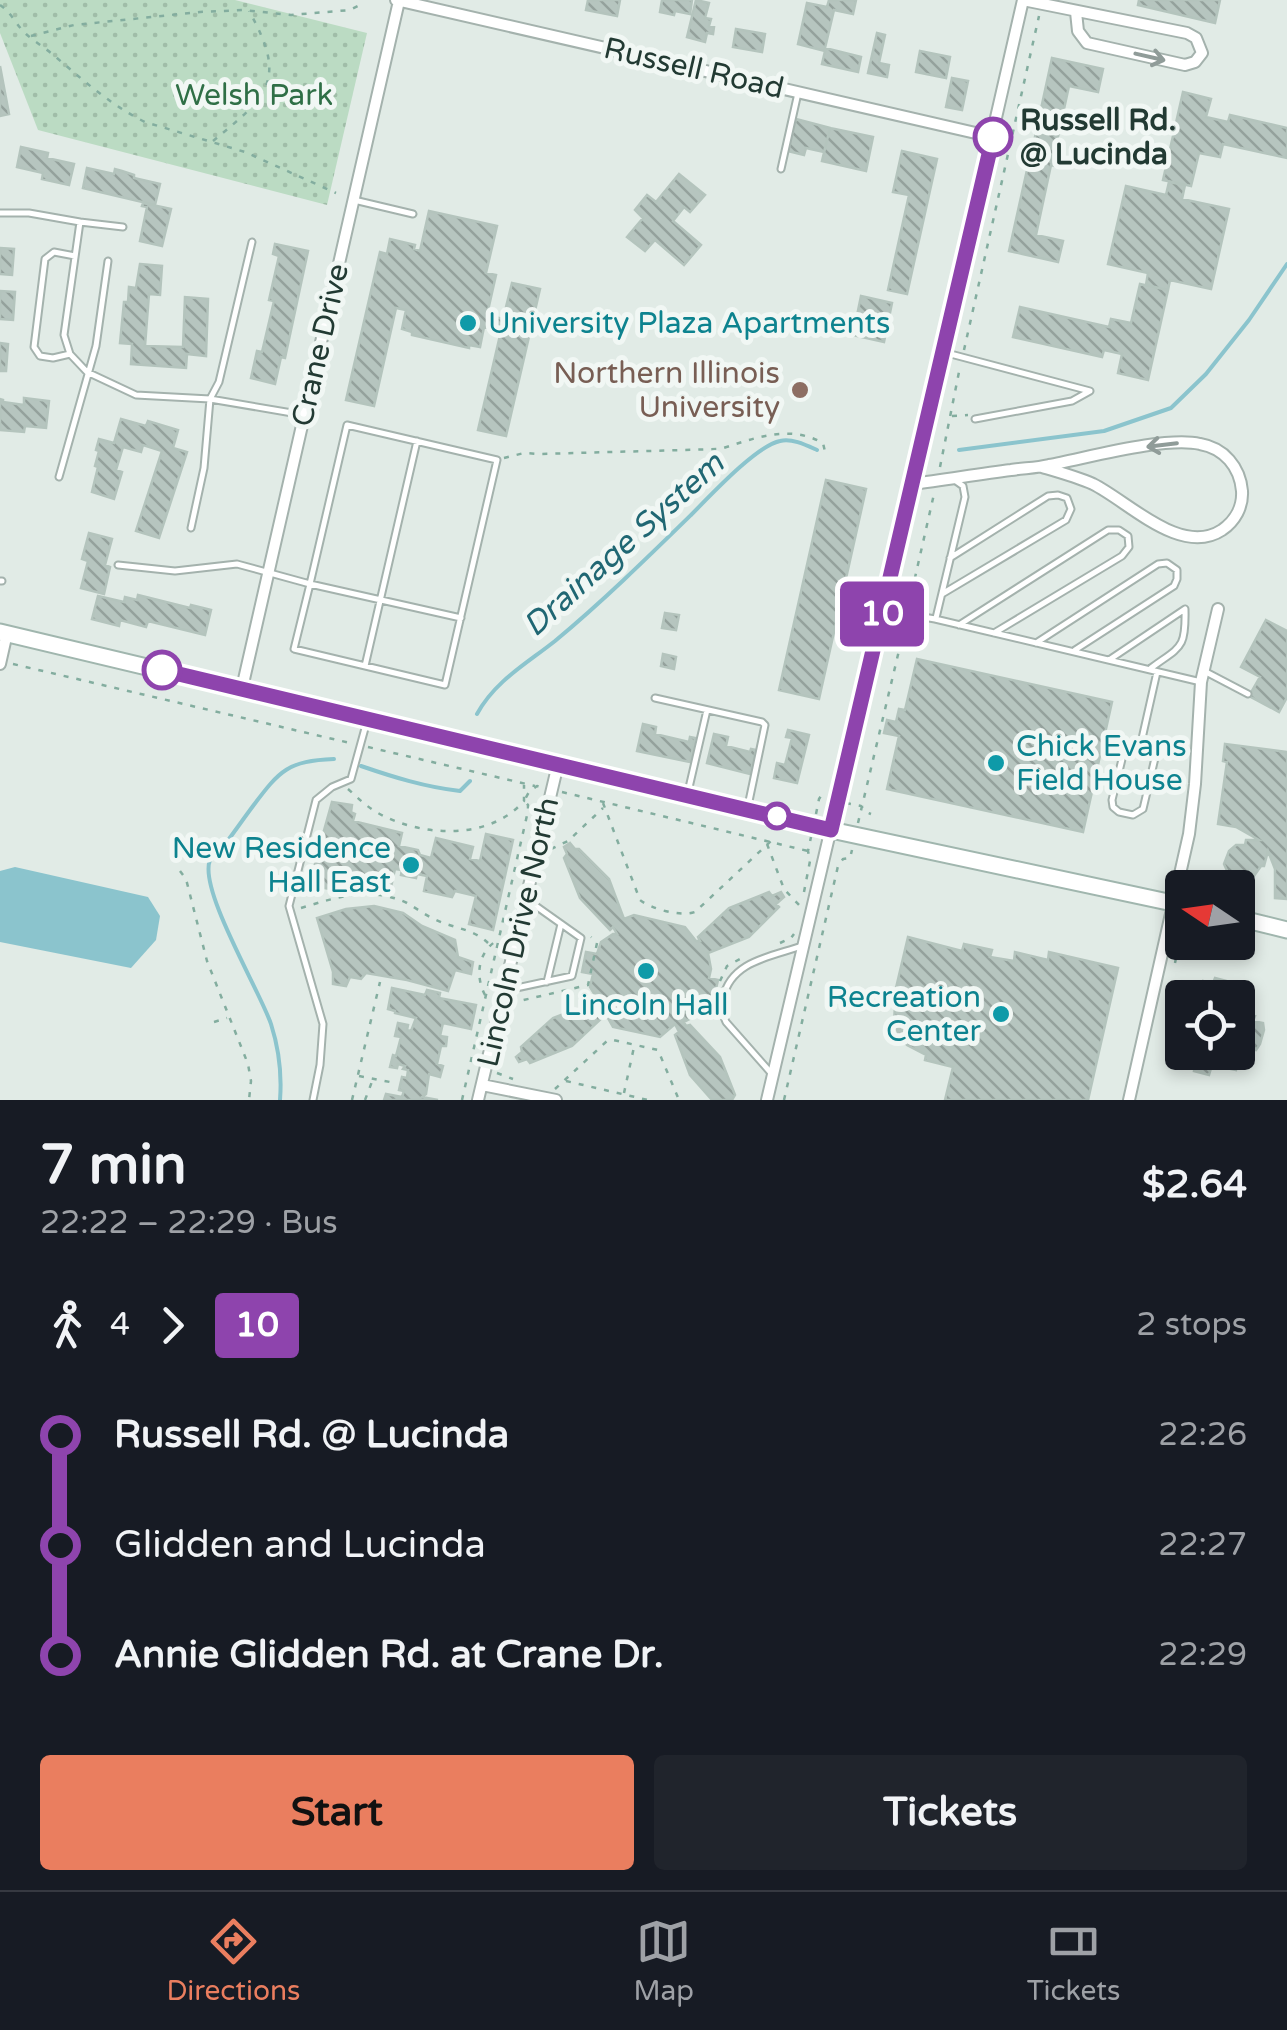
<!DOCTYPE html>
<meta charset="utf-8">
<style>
:root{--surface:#171b24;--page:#20242c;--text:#f1f3f6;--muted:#9ea1a6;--line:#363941;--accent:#ea7e5f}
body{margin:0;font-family:"Varela Round",sans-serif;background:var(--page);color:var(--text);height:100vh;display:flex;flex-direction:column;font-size:38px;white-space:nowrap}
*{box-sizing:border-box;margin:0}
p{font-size:32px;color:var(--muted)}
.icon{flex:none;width:55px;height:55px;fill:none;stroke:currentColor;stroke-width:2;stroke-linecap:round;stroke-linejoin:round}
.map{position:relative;height:1100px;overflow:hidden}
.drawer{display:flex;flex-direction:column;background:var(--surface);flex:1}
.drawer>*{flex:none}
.badge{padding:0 20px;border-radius:8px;font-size:35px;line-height:65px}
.needle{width:65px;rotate:283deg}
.controls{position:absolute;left:1165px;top:870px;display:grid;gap:20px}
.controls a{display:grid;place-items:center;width:90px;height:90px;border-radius:10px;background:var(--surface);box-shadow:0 5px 15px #0003;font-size:50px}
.map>.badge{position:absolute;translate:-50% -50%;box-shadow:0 0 0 5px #fff}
.legs{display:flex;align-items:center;gap:15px;height:110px;padding:0 40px;font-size:32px}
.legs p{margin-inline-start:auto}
.headline{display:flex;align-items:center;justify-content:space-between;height:170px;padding:0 40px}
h1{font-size:55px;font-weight:700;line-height:75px}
.cta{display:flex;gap:20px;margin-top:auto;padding:20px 40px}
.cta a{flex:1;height:115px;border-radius:10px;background:var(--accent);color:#111;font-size:40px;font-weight:700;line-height:115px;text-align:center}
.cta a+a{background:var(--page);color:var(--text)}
ul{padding:0 40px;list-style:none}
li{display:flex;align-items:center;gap:35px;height:110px;font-size:38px}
li i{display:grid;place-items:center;width:15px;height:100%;margin:0 12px;background:currentColor}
li i::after{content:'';width:25px;height:25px;margin:-12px;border:8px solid;border-radius:50%;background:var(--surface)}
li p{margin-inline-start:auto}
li:first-child i{background:linear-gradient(#0000 50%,currentColor 0)}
li:last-child i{background:linear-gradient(currentColor 50%,#0000 0)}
.tab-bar{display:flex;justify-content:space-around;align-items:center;height:140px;border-top:2px solid var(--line);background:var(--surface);font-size:28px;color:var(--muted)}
.tab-bar a{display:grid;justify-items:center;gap:5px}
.tab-bar .selected{color:var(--accent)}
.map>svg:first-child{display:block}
</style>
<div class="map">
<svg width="1287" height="1100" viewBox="0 0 1287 1100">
<defs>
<pattern id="park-dots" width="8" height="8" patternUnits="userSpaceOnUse" patternTransform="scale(2.5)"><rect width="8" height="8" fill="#bbdbc3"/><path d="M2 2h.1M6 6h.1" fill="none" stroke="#a0bda8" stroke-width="1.8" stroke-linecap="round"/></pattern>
<pattern id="building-back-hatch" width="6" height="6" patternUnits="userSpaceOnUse" patternTransform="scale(2.5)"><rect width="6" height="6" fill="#b6c5bf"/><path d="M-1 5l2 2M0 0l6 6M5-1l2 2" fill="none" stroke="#94a19c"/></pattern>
</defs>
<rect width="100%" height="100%" fill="#e1ebe6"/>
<path fill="url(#park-dots)" d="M0 0H235L367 33 327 205 38 130 0 33Z"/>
<path fill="#8bc4cd" d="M15 867 148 897 160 916 156 940 131 968 0 942V871Z"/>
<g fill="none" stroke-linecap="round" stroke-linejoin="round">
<path stroke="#8bc4cd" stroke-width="4" d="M959 450 1104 431 1171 408 1206 374 1249 320 1287 264
M477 714C495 681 526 664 555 641 602 602 647 558 691 515 710 496 756 446 780 441 792 438 806 445 817 450
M361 766C393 777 425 787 460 791L470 781
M280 1100C282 1074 279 1049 271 1024 260 991 198 889 210 860 213 853 221 849 226 843 235 831 244 818 253 806 280 770 288 761 334 759"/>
</g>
<path fill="url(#building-back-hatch)" stroke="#b4c4bd" stroke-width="2.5" d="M588 0H620L617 16 586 10Z
M662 0H692L690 14 675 11 674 15 660 12Z
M696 0 709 3 705 18 711 19 709 26 714 27 713 34 707 33 705 42 687 37Z
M829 0H856L853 14 834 10 825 48 861 57 858 72 822 64 825 51 798 44 807 3 827 7Z
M1139 0H1220L1215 23 1138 5Z
M736 29 765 34 762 52 733 47Z
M877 33 885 35 879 63 889 65 887 77 868 73Z
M920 51 950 57 946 78 916 72Z
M1052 58 1103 69 1098 92 1069 86 1054 155 1060 156 1058 167 1051 165 1036 235 1063 241 1058 262 1009 251 1029 161 1024 160 1027 145 1033 146Z
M0 66 9 114 0 116Z
M952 78 968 81 962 110 946 107Z
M1183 92 1211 99 1206 117 1228 122 1230 115 1287 128V158L1223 144 1220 157 1199 153 1191 186 1163 180Z
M796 119 830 128 824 152 806 148 804 155 788 151Z
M830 128 873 137 866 171 822 161Z
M21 147 48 153 47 158 74 164 69 185 42 179 43 173 17 167Z
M902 151 937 159 907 294 888 290 909 195 893 192Z
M87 168 114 174 115 169 122 171 134 175V178L160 184 155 205 83 188Z
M679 174 705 195 690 212 684 207 673 221 701 245 684 265 655 240 645 251 627 237 643 218 635 210 647 195 656 202Z
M1169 182 1185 185 1182 199 1229 209 1211 289 1170 280 1168 290 1146 285 1148 273 1108 264 1126 186 1166 195Z
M143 203 171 209 162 246 140 241 147 207 142 206Z
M429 211 497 226 486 273 496 275 487 315 503 319 512 283 540 289 506 436 478 430 501 331 484 327 480 347 469 345V348L412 335V332L402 329 406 310 396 308 374 406 346 400 380 252 387 254 390 239 415 245 414 249 420 251Z
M275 244 308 251 285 358 281 357 275 384 251 378 257 351 262 352 274 301 269 300 279 256 273 254Z
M0 248 14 249 12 275 0 274Z
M140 264 162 266 160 295 149 294 145 346 183 347 185 297 208 299 206 356 187 354 186 368 131 364 132 344 120 343 124 302H128L129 287 136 288Z
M1140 284 1168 290 1148 380 1118 373 1122 354 1104 350 1102 357 1013 337 1020 307 1109 327 1111 319 1131 323Z
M0 291 15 292 13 320 0 319Z
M861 296 892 303 884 342 853 335Z
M0 343 8 344 6 371H0Z
M24 398 49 401 46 428 25 426 24 432 0 430V399L3 400V402L24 405Z
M121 419 146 426 148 421 178 430 173 448 187 452 159 538 136 531 162 451 143 445 141 452 123 447 116 470 122 472 114 499 92 492 98 467 95 466 99 451 96 450 99 439 114 443Z
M826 480 866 489 819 699 779 690Z
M89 533 112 539 105 565 110 567 104 594 81 588 88 561 82 559Z
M138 595 190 608 191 605 211 610 205 635 148 621 146 627 120 620 119 626 92 619 98 596 124 602 125 597 137 600Z
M665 613 679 615 676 630 662 628Z
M1266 620 1287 631V697L1279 712 1249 696 1260 677 1241 667Z
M663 654 676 657 674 669 661 666Z
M917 659 1112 702 1083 832 887 789 899 736 884 733 887 720 896 722 899 709 905 710Z
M643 724 656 727 655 734 689 742 690 737 695 738 690 762 637 751Z
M788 730 809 735 797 783 774 778 777 763 785 765 792 738 786 737Z
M714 734 728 737 726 746 750 752 751 749 756 750 750 774 707 763Z
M1225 744 1287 752V899L1275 898V869L1268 851 1264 866H1261L1251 880 1239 882 1229 875 1224 864 1229 851 1236 845H1245L1246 840H1259L1236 827 1218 824 1227 762 1223 761Z
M332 802 352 805 351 812 355 814 353 821 402 833 399 846 418 850 420 855 431 858 436 838 473 847 470 859 480 861 486 834 513 840 493 930 469 924 476 896 455 891 452 897 424 891 427 876 417 874 416 878 401 875 402 870 395 869 391 887 378 884 379 880 362 877 360 880 339 877 337 890 312 886 315 877 311 876 319 852 315 851 321 842 317 839 318 834H323Z
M570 843 575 849H579L609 879 624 919 634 915 685 927 696 941H700L698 937 729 908 769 892 772 896 781 892 784 897 776 904 779 907 749 937 708 953 711 969 709 978 718 980 713 1002 704 1000 701 1013 684 1022 686 1026 690 1025 720 1057 735 1095 732 1100H712L690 1075 675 1035 679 1032 675 1024 660 1037 613 1027 604 1011 600 1014 603 1017 572 1046 530 1063 527 1059 519 1062 516 1057 522 1052 521 1047 553 1018 592 1003 594 1005 600 1003 590 987 593 974 582 972 586 952 597 954 601 942 613 934H617L613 927 610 930 580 898 564 858 567 854 564 847Z
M374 906 403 913 422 926 455 940 458 957 473 962 471 974 455 970 448 991 407 980 366 973 361 979 350 977 346 986 333 984V972L317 918 346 909Z
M908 937 962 951 964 944 992 950 990 957 1014 961 1015 952 1048 960 1049 952 1118 968 1088 1100H945L953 1067 925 1060 926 1055 907 1045 899 1035 894 1022 895 1006 892 1005Z
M1215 978 1230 982 1227 996 1234 998H1193L1196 984 1202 985 1203 981 1213 983Z
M392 988 425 995 427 990 440 993 439 998 476 1005 471 1029 443 1023 440 1036 447 1037 446 1046H441L437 1064 443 1066 440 1077 429 1074 426 1094 422 1097 438 1100H384L386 1094 402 1097 404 1091 399 1090 402 1077 407 1078 408 1070 403 1069 405 1066 398 1064 397 1068 390 1067 393 1055 396 1056 401 1037 395 1036 398 1023 408 1025 407 1030 411 1031 416 1018 395 1013V1011L388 1009Z
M1238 998 1246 1000 1243 1013 1255 1016 1253 1021 1263 1023 1264 1030 1260 1044 1256 1050 1247 1048 1246 1054 1241 1053 1236 1070 1212 1065 1209 1075 1194 1071 1195 1066 1185 1064 1186 1058 1180 1056 1182 1045V1052H1238Z"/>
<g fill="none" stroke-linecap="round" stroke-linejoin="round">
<g stroke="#a4b2ad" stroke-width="9">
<path id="lane" d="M781 169 798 93
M354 200 413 214
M0 213H29L80 222
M123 227 80 222 64 335 70 354 87 372 136 395 210 399 304 415
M943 352 1090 391 1072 401 975 419
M70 354 53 358 40 356 34 347 45 259 54 252 75 256
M59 477 96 346 108 261
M191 528 204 468 210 399 219 382 252 242
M118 565 175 571 237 564 310 584 294 649 445 685 497 460 347 425 310 584 461 618
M0 581H2
M942 594 1066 520 1071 509 1067 498 1058 495 1048 496 950 558
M883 610 935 619 1201 682
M936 618 965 497 963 486 956 481
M959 625 1108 530H1119L1128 536 1129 547 1122 556 994 633
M1036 643 1158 564 1167 563 1177 570V579L1174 586 1075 650
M1109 660 1185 609C1186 649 1181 646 1151 668
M365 666 417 441
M1206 672 1248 694
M655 698 762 722 765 725 748 806
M1132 743H1141L1153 749 1155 758 1143 809 1133 815 1119 812 1113 807 1112 800 1125 747Z
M1141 743 1157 672
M688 792 707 710
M547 982 561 924
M507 990 572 976 581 938 526 899
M771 1073 726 1022C722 1013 721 1008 723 998 731 961 770 957 802 946
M313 1100 320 1065 323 1024 289 906 316 800 332 787 351 779 367 721"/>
</g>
<g stroke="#a4b2ad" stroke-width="14">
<path id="street" d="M396 0 993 137
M1023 0 1187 33 1196 38 1202 53 1195 62 1185 65 1087 43 1078 31 1076 12
M912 484C945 480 978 474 1011 470 1024 468 1036 468 1049 465 1087 458 1165 436 1200 444 1224 448 1240 467 1242 491 1243 507 1235 521 1222 530 1181 557 1129 502 1093 484 1077 477 1059 472 1042 467
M0 664 7 633
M242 688 399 1
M482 1085 556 1100
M478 1100 558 764
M767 1100 912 484 1023 0
M1129 1100 1189 834 1195 784 1201 682 1218 609"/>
</g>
<g stroke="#a0b6ae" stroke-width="19">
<path id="secondary" d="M0 632 831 830 1182 905
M1238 918 1287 930"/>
</g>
<path stroke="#83ad9f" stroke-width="2.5" stroke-dasharray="5 8" stroke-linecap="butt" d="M0 5C12 13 16 25 26 34 35 42 47 49 57 58 85 82 111 105 145 122L245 152 336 193
M31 36 74 25 200 12 243 10 291 15 350 10 358 6
M213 141C268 96 288 80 249 11
M964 350 1039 16
M952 416 968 415
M504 458 524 453 539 454 720 449C756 438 788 424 823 443L826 456
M940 467 960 367
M909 604 934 494
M13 664 350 743
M368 747 535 786
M348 789C358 798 367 807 378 813 421 837 489 841 524 801V785
M562 792 812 852
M603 803 640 900C651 909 681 917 695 912L771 841
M846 803 861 806 866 812 871 814
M816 814 819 799 823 793
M858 823 906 621
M767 844 784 889 799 905
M551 849 568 841 603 808
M180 871 186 879 207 961 248 1064 251 1081 249 1100
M804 892 810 861 808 851 811 837
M301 908C337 897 371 886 407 903 416 908 425 915 434 919 454 929 474 928 490 945
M780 943 791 938 794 934
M1175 963 1178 949
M720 981 727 966 740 959
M485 995C475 976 478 953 496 941
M511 1003 588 985 597 943 591 937
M214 1022 227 1018
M497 1073 513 1079
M359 1076 390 1082
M566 1081 648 1100
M555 1089 607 1041 613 1040 658 1050 679 1100
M624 1093 634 1047
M352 1100 380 982
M365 1100 373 1079
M462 1100 528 811V805L524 801 529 792 537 786 540 787
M784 1100 838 866 843 859 850 858 852 850"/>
<use href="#lane" stroke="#fff" stroke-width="5"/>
<use href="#street" stroke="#fff" stroke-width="10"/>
<use href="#secondary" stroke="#fff" stroke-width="15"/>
</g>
<defs><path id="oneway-shaft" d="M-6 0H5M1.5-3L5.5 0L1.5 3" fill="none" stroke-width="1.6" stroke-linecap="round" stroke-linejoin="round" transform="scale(2.5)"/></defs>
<g stroke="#909c99">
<use href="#oneway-shaft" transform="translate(1150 57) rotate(13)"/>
<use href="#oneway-shaft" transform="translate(1162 445) rotate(173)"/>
</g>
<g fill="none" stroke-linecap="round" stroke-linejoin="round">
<g stroke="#fff" stroke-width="22">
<path id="line-1" d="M162 670 831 830 993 137"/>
</g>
<use href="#line-1" stroke="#8e44ad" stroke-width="15"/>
</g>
<g fill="#fff" stroke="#8e44ad" stroke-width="5">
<circle cx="993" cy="137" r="18"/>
<circle cx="162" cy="670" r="18"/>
<circle cx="777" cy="816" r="12"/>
</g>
<g fill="#0f9aa8" stroke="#f1f7f4" stroke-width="4">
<circle cx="468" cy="323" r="10"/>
<circle cx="996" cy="763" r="10"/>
<circle cx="411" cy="865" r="10"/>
<circle cx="646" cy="971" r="10"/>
<circle cx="1001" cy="1014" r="10"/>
</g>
<circle fill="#8d6e63" stroke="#f1f7f4" stroke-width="4" cx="800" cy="390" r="10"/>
<g text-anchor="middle" stroke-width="10" stroke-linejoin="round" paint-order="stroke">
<g font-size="30" fill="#223a33" stroke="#f1f7f4">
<text transform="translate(694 68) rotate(13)" y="10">Russell Road</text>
<text transform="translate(320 345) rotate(-77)" y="10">Crane Drive</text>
<text transform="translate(518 932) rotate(-77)" y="10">Lincoln Drive North</text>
</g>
<g font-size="30" fill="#2f6f46" stroke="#f1f7f4">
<text x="254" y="105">Welsh Park</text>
</g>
<g font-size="30" font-weight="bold" fill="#223a33" stroke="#f1f7f4" text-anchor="start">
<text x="1020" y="130">Russell Rd.<tspan x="1020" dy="34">@ Lucinda</tspan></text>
</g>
<g font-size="30" fill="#0d838f" stroke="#f1f7f4" text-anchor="start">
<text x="488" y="333">University Plaza Apartments</text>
<text x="1016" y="756">Chick Evans<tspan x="1016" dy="34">Field House</tspan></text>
<text x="391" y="858" text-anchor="end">New Residence<tspan x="391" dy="34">Hall East</tspan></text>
<text x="981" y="1007" text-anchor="end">Recreation<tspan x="981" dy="34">Center</tspan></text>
<text x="646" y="1015" text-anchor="middle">Lincoln Hall</text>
</g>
<g font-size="30" fill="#785e54" stroke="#f1f7f4" text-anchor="end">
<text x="780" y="383">Northern Illinois<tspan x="780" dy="34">University</tspan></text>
</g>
<g font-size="32" font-style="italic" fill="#206773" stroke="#f1f7f4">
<text transform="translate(623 544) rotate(-42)" y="11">Drainage System</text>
</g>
</g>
</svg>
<div class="controls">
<a><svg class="needle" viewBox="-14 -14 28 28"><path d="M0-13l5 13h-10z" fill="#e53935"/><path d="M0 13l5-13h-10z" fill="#9ea1a6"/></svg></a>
<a><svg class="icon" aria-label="locate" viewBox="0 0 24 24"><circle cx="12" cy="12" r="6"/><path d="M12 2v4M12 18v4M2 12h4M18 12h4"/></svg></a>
</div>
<b class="badge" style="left:882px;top:614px;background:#8e44ad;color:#fff">10</b>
</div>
<section class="drawer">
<div class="headline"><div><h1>7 min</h1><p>22:22 – 22:29 · Bus</p></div><b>$2.64</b></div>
<div class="legs"><svg class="icon" aria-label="walk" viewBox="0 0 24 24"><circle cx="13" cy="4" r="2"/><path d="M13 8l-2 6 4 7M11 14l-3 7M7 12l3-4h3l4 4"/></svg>4<svg class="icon" aria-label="forward" viewBox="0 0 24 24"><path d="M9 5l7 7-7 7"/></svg><b class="badge" style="background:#8e44ad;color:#fff">10</b><p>2 stops</p></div>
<ul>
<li><i style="color:#8e44ad"></i><b>Russell Rd. @ Lucinda</b><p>22:26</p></li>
<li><i style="color:#8e44ad"></i><span>Glidden and Lucinda</span><p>22:27</p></li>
<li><i style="color:#8e44ad"></i><b>Annie Glidden Rd. at Crane Dr.</b><p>22:29</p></li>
</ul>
<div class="cta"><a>Start</a><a>Tickets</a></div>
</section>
<nav class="tab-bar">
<a class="selected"><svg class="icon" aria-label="directions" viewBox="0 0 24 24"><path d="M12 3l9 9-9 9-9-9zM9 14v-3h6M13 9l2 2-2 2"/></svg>Directions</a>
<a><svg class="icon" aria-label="map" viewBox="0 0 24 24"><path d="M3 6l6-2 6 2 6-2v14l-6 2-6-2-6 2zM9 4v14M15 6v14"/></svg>Map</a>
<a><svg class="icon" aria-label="tickets" viewBox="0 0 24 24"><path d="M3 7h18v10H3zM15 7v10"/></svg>Tickets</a>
</nav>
